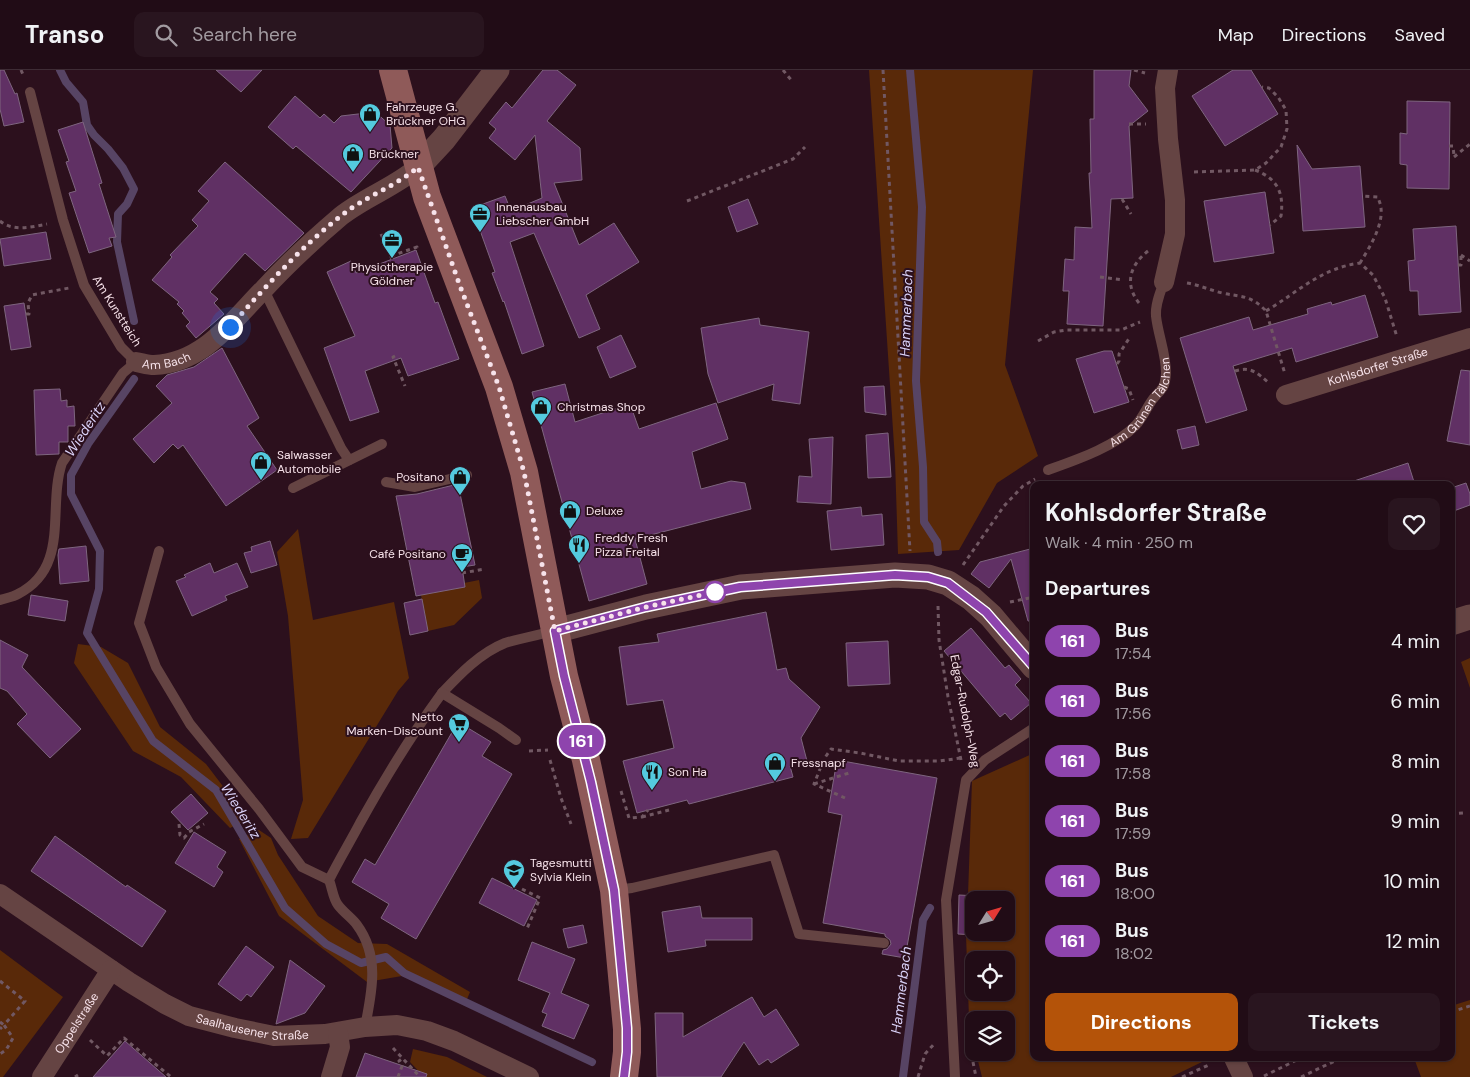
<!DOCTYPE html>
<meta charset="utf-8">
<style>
:root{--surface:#210c16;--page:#29151f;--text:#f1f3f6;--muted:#a29ba1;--line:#3e2c35;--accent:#b45309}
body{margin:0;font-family:"DM Sans",sans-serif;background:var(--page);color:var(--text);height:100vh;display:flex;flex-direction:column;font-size:19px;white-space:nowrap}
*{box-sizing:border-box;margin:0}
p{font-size:16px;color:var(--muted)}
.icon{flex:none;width:28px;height:28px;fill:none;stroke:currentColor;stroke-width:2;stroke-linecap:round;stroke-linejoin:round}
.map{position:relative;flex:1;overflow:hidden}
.panel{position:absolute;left:1030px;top:411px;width:425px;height:580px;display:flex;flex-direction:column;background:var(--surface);border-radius:10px;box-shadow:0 1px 4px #0004,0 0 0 1px var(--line)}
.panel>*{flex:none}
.badge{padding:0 10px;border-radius:16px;font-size:18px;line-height:32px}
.needle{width:32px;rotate:53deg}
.controls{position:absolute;left:965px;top:821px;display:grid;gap:10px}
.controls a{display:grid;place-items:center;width:50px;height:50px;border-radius:10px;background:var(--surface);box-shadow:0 1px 4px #0004,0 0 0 1px var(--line);font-size:25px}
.you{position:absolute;width:25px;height:25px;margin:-12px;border:4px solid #fff;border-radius:50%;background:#1a73e8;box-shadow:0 0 0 8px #1a73e833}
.map>.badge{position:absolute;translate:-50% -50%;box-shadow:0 0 0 2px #fff}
h2{padding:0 15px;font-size:19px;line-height:45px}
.round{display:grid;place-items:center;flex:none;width:52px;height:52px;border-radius:10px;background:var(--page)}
.overview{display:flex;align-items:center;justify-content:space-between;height:85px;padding:0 15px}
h1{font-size:24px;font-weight:700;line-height:38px}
.primary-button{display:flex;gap:10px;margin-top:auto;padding:10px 15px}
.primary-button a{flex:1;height:58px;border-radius:10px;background:var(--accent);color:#fff;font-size:20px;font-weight:700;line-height:58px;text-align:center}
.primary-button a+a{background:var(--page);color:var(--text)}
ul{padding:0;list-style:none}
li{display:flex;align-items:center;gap:15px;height:60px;padding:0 15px}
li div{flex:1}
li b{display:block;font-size:19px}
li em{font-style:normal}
li .badge{min-width:55px;font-weight:700;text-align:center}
header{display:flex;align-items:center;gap:30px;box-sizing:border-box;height:70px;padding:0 25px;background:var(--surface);border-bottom:1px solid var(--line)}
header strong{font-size:24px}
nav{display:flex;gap:28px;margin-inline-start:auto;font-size:18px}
.search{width:350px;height:45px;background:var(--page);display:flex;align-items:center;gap:12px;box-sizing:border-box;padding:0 18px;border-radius:10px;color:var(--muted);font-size:19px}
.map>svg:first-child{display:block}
</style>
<header>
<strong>Transo</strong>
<div class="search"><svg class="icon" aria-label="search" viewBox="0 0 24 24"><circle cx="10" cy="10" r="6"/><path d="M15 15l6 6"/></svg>Search here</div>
<nav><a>Map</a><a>Directions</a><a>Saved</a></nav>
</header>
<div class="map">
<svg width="1470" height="1007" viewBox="0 0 1470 1007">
<rect width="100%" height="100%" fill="#2c101d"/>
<path fill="#592909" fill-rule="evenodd" d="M869 0H1033L1005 295 1038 386 997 413 959 480 898 484 895 390Z
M298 459 313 550 394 532 409 608 398 621 308 768 291 769 303 730 288 546 277 482Z
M479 510 482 528 454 555 428 561 421 525 464 517V513Z
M78 574 101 577 128 593 160 657 206 694 241 740 244 751 230 758 181 707 133 681 74 593Z
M1470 588V618L1461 592Z
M1034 683V988H1203L1204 991 1171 1007H982L976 983 1006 982V950H974V971L969 948 966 865 958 864 959 825H968L972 711ZM974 830H1006V862H974ZM974 890H1006V922H974Z
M259 760 271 768 278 785 318 846 358 873 387 874 470 922 465 934 402 906 367 912 279 846 239 769Z
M0 880 63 927 3 1007H0Z
M1470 930V1007H1421L1414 988H1451V936Z
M413 979 447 987 487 1007H424L410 992Z"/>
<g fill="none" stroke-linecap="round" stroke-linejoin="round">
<path stroke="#574464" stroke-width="8" d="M60 0 66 12 83 32 87 55 94 65 108 79 123 98 134 119 127 134 118 144 117 172 134 251
M910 0 922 137 916 311 923 397 924 452 937 472 938 482
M134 309 88 374 71 405V424L100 481 99 519 87 563 153 671 216 720 285 838 326 874 361 893 386 887 404 903 592 992
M903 1007 923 850 930 838"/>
</g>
<path fill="#603064" stroke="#7e657f" d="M0 0H4L15 24 17 23 24 52 4 56 0 39Z
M216 0H262L241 22Z
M543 0H557L576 15 547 51 580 78 582 110 554 113 579 175 614 153 639 192 586 225 600 259 579 268 534 163 510 172 544 276 522 284 504 231 503 232 492 203 495 202 472 138 505 126 511 141 542 128 535 65 515 90 489 68 496 59 489 53 506 32 512 38Z
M1094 0H1131L1129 16 1148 41 1129 56 1133 128 1111 129 1103 256 1067 254 1069 221H1063L1065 189 1074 190 1075 157 1092 158 1089 103H1091L1090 49H1094Z
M1233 0H1251L1278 44 1225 76 1192 26Z
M295 26 320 48 324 44 334 53 341 46 375 42 390 55 392 78 351 122 296 76 293 79 268 57Z
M1407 31 1450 32 1449 119 1407 118V95L1400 94V63L1407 64Z
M83 52 102 113 99 114 116 167 109 168 112 176 89 183 69 123 76 121 66 92 69 91 58 60Z
M1297 75 1312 99 1360 96 1365 157 1303 161Z
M225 92 304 163 265 201 245 183 210 222 218 229 214 233 224 244 196 268 186 256 190 252 182 243 184 241 177 234 179 232 152 210 172 187 170 185 198 156 192 150 209 131 198 121Z
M1265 122 1274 183 1214 192 1204 131Z
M748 129 758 154 737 162 728 137Z
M1456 156 1461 242 1419 245 1418 221H1410L1408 191 1415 190 1413 159Z
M46 162 51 189 4 196 0 169Z
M416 180 435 233 438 232 459 289 408 306 401 288 365 301 379 342 350 351 324 278 355 266 327 202 351 191 356 203Z
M1365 225 1378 267 1296 292 1292 278 1233 296 1247 340 1206 353 1180 268 1249 247 1253 260 1308 244 1307 239 1331 232 1332 235Z
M24 233 31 277 11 280 4 236Z
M759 248 760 255 809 262 800 334 772 330 774 314 718 333 708 304 701 258Z
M621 265 636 297 610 308 597 277Z
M222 278 259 348 247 356 277 400 226 436 183 375 178 379 173 374 154 393 133 369 172 333 156 316 167 305 194 297Z
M1104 281H1112L1129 332 1094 343 1076 289Z
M1461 300 1470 301V375L1447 371Z
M565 314 575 352 630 334 639 359 716 333 728 369 692 382 701 419 731 411 745 413 751 439 635 469 647 514 589 531 532 322Z
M884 316 886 345 865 342 864 317Z
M60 319 61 331 67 330V337L74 336 75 356H68V372H59V384L36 385 34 320Z
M1195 356 1199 375 1182 379 1177 360Z
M888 363 891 407 868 408 866 365Z
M833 367 831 434 797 432 799 406 812 407 809 369Z
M1408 393 1415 415H1354V411Z
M1466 413 1470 424V435L1451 442V418Z
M458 414 475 495 462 497 465 517 416 526 396 426 417 424Z
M861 437 862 446 882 444 884 475 831 480 827 441Z
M270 471 277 495 251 503 244 483 252 481 251 477Z
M86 476 89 511 60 514 58 485 59 479Z
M1034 478V551H1028L1011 489 989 518 971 504 980 492Z
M210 493 214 503 237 493 248 517 225 526 227 530 192 546 176 511 186 507 184 505Z
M31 525 68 531 65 551 28 545Z
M422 529 428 561 410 565 404 533Z
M766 542 777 600 786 598 789 609 820 637 801 668 807 691 790 696 793 707 689 734 687 730 637 743 623 691 674 678 663 630 627 635 619 577 659 572 657 564Z
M971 558 1005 598 1009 595 1021 609 1015 615 1031 633 1011 650 1005 643 1000 647 944 581Z
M0 570 28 585 22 597 81 659 50 688 17 654 27 644 7 621 0 618Z
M888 571 890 614 848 616 846 573Z
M458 652 491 672 482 686 512 704 416 869 381 848 389 834 352 812 365 789 375 795Z
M837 690 937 708 905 888 882 884 883 880 887 879 891 874 890 870 885 866V864L823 853 842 745 828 742Z
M191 724 208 743 188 760 171 742Z
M194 762 226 782 217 797 223 802 214 817 175 793Z
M55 766 126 817 127 815 166 841 142 877 31 801Z
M492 808 537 830 524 856 479 833Z
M959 825 978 826 977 830H974V862H976V865L958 864Z
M700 836 702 848H752V870H705L706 876 668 882 662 842Z
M583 855 587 873 568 878 563 859Z
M532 872 575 889 561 923 589 935 574 969 542 956 547 944 542 942 550 923 518 910Z
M246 876 274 897 251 927 247 924 241 931 218 914Z
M290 890 325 916 305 943 276 954Z
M752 927 764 947 776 939 799 975 771 993 768 989 759 995 744 972 721 1007H657L655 943H683V967Z
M125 971 166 1007H93Z
M365 983 427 1004 426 1007H356Z"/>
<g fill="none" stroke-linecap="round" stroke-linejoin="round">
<path stroke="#715863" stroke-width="3" stroke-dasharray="4 4" stroke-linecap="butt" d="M21 0 24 7
M783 0 792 11
M883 0 910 481
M1134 0 1145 3
M1129 54H1146
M1449 76H1453L1454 86
M1454 87 1470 74
M1255 100C1278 109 1284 123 1281 146L1270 155
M1194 102 1255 100 1266 93 1281 77 1287 59 1286 40 1278 27 1269 18 1262 17
M1122 129 1131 144
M687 131 793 89 805 77
M0 151C14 162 31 157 47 154
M381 164 392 189
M1461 185 1470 191
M391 186 417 177V178
M1360 193C1369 178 1383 157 1381 138 1381 135 1379 131 1378 127L1362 126
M1458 195H1461V185
M1100 207 1123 210
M1187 213C1199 215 1210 220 1222 223 1241 227 1251 225 1266 241L1285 304
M1139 233C1124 214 1130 195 1148 181
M1266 241C1298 222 1321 198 1360 193L1373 205 1385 228 1397 267
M26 244H29L28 233 32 225 69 218
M1038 271 1054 262 1066 260H1121L1140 252
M395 286 393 287 405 316
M1117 294 1119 291V284L1130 267
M1235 301C1251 296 1257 303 1269 313
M1124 317 1129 319 1133 330
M963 495 1004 436 1023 416 1035 409
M462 503 485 499
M1010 532 1034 527
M938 536 939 570 948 627 961 690
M529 681 548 680
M550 690 561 728 571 754
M814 714 849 703
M621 721 629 748 642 747 648 740
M845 728 814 714 824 689 831 679 860 683 899 691H939L961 688
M1451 744 1463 743
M642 747 669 740
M179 754 180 765 184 768 189 762 204 754
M522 819 540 828 526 861
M0 911 25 931 4 955 13 968 6 980 0 984
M1451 942 1470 936
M0 952 4 955 0 959
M90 970 107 986 124 968 171 1007
M393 978 420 1007
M973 992 976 1007
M1264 1006 1301 988
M75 1007 78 1005
M398 1007 402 996 399 991 403 988
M918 1007 925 984 935 973
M1182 1007 1211 994
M1301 1007 1341 988"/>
<g stroke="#654443" stroke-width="10">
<path d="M267 226 341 378 349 390"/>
<path id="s1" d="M1048 400C1076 390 1115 377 1136 355 1143 347 1147 337 1153 329 1162 318 1165 319 1166 303 1166 283 1158 265 1156 246 1155 235 1160 223 1164 212"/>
<path d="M386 412 415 417 467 405"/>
<path d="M293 418 382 374"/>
<path d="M159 481 139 553 156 597 190 654 259 739 302 797 329 810"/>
<path d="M0 530C6 528 13 527 18 524 71 497 47 437 62 393L123 303 136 292 121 277 84 215 63 150 30 22"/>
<path d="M442 623C460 604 480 583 505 573 521 568 538 565 554 561"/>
<path d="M615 820 632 818 774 785 799 864 884 873"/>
<path d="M365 957C372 922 380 886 357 855 352 848 344 843 338 835 333 829 332 817 329 810 339 790 350 772 360 753 385 708 412 664 442 623L499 658 516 670"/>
<path d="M955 1007 946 830 966 710 985 690 1034 658"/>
</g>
<g stroke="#654443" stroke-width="20">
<path d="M1164 212 1175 164V130L1168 69 1165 18 1168 0"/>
<path id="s2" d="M136 292C142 293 148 295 154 295 204 293 233 250 264 219 288 193 314 169 341 146 365 127 395 117 418 97"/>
<path id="s3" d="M1286 325 1470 268"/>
<path id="s4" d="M0 824 129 912 165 934 189 946 235 958 274 966 325 964 365 957 397 955 427 961 454 971 529 1007"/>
<path d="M1234 988 1243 1007"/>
<path id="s5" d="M42 1007 111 900"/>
<path d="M331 1007 340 977 338 963"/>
</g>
<path stroke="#654443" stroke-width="25" d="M418 97 444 69 497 0
M1451 553 1470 547
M555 561 646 537 741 517 895 505 928 507 948 513 971 528 991 546 1034 597"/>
<path stroke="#8f5a59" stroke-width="28" d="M393 0 427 127 499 317 524 402 564 606 586 690 614 820 627 959V982L624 1007"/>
</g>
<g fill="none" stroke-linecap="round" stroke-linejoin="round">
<g stroke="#fff" stroke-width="11">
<path id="line" d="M624 1007 627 982V958L614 820 591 712 564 606 555 561 646 537 740 517 895 505 928 507 948 513 986 542 1034 597"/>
</g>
<use href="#line" stroke="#8e44ad" stroke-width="8"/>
<path stroke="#f7e2ea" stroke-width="5" stroke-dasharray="0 9" d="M230 257C267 215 305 172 350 139 372 124 397 115 418 97L460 216 499 317 524 402 555 561 646 537 715 522"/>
</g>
<defs>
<g id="shop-pin" transform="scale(1.125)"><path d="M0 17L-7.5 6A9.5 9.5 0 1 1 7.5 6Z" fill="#54cade" stroke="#2c101d"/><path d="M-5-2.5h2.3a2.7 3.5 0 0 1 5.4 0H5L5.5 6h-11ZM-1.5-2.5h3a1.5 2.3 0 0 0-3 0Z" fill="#111"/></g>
<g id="office-pin" transform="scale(1.125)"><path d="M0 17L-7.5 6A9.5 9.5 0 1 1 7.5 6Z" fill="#54cade" stroke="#2c101d"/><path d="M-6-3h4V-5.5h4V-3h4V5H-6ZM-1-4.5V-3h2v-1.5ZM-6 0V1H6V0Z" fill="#111"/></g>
<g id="restaurant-pin" transform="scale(1.125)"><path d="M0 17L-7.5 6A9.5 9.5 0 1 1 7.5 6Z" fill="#54cade" stroke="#2c101d"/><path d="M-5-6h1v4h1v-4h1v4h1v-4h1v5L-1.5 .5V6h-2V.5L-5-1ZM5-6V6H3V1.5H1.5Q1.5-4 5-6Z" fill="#111"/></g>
<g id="cafe-pin" transform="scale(1.125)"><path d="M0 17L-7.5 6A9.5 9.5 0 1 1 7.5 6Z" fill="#54cade" stroke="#2c101d"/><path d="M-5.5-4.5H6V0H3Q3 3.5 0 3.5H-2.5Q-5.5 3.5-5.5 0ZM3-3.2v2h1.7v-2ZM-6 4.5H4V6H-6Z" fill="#111"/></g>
<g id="supermarket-pin" transform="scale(1.125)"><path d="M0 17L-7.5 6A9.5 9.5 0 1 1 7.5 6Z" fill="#54cade" stroke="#2c101d"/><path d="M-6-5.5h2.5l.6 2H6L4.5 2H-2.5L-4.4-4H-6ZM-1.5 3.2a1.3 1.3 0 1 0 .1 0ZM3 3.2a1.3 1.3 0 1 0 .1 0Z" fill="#111"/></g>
<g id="school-pin" transform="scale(1.125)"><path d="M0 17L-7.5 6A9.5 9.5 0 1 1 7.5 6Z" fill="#54cade" stroke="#2c101d"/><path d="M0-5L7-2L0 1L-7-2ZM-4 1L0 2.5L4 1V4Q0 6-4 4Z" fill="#111"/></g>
</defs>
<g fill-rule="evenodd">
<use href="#shop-pin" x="370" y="44"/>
<use href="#shop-pin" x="353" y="84"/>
<use href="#office-pin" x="480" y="144"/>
<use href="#office-pin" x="392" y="170"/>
<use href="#shop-pin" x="541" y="337"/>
<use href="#shop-pin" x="261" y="392"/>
<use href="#shop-pin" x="460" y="407"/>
<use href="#shop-pin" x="570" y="441"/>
<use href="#restaurant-pin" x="579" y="475"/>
<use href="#cafe-pin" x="462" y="484"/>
<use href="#supermarket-pin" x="459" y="654"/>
<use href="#shop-pin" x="775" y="693"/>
<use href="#restaurant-pin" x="652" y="702"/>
<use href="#school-pin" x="514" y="800"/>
</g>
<circle fill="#fff" stroke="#8e44ad" stroke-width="2.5" cx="715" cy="522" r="10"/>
<g text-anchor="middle" stroke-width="4" stroke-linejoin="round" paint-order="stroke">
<g font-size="12" fill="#f7e2ea" stroke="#2c101d" text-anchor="start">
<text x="386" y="41">Fahrzeuge G.<tspan x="386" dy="14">Brückner OHG</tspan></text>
<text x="369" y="88">Brückner</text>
<text x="496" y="141">Innenausbau<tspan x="496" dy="14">Liebscher GmbH</tspan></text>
<text x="392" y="201" text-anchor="middle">Physiotherapie<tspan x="392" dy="14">Göldner</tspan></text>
<text x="557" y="341">Christmas Shop</text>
<text x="277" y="389">Salwasser<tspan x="277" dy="14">Automobile</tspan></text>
<text x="444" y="411" text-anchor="end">Positano</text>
<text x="586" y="445">Deluxe</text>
<text x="595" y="472">Freddy Fresh<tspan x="595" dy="14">Pizza Freital</tspan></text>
<text x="446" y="488" text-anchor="end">Café Positano</text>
<text x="443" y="651" text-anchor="end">Netto<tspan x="443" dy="14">Marken-Discount</tspan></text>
<text x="791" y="697">Fressnapf</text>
<text x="668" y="706">Son Ha</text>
<text x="530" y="797">Tagesmutti<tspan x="530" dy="14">Sylvia Klein</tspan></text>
</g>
<g font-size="12" fill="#f7e2ea" stroke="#2c101d">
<text transform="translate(117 241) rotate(58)" y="4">Am Kunstteich</text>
<text dy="4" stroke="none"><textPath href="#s2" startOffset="31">Am Bach</textPath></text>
<text dy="4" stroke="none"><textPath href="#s3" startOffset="96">Kohlsdorfer Straße</textPath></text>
<text dy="4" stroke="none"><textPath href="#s1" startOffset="122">Am Grünen Tälchen</textPath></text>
<text transform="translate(965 641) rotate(79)" y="4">Edgar-Rudolph-Weg</text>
<text dy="4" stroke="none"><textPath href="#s5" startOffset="64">Oppelstraße</textPath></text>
<text dy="4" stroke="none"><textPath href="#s4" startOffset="290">Saalhausener Straße</textPath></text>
</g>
<g font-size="14" font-style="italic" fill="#d9d1f7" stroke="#2c101d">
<text transform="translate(906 243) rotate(-88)" y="5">Hammerbach</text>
<text transform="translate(85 359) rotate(-57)" y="5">Wiederitz</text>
<text transform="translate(241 741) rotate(58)" y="5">Wiederitz</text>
<text transform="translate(901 920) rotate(-83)" y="5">Hammerbach</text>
</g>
</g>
</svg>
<div class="controls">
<a><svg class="needle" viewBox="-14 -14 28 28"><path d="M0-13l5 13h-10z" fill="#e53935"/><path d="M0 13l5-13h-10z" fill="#a29ba1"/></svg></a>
<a><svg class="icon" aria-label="locate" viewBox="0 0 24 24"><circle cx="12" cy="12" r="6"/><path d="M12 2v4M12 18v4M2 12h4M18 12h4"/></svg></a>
<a><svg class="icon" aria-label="layers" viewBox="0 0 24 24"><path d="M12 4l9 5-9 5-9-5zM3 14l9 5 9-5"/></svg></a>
</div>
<div class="you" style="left:230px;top:257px"></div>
<b class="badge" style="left:581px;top:671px;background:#8e44ad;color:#fff">161</b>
<section class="panel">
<div class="overview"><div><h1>Kohlsdorfer Straße</h1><p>Walk · 4 min · 250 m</p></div><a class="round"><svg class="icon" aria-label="heart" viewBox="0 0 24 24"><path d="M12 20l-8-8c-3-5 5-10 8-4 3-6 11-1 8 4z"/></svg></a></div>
<h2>Departures</h2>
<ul>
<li><span class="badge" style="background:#8e44ad;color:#fff">161</span><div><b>Bus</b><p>17:54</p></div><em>4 min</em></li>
<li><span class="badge" style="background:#8e44ad;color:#fff">161</span><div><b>Bus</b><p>17:56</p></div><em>6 min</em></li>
<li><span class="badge" style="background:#8e44ad;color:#fff">161</span><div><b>Bus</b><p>17:58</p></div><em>8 min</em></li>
<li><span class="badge" style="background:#8e44ad;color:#fff">161</span><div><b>Bus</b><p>17:59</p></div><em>9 min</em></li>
<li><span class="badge" style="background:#8e44ad;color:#fff">161</span><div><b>Bus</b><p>18:00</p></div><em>10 min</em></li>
<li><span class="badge" style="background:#8e44ad;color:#fff">161</span><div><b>Bus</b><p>18:02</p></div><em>12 min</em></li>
</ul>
<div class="primary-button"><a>Directions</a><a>Tickets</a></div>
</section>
</div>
